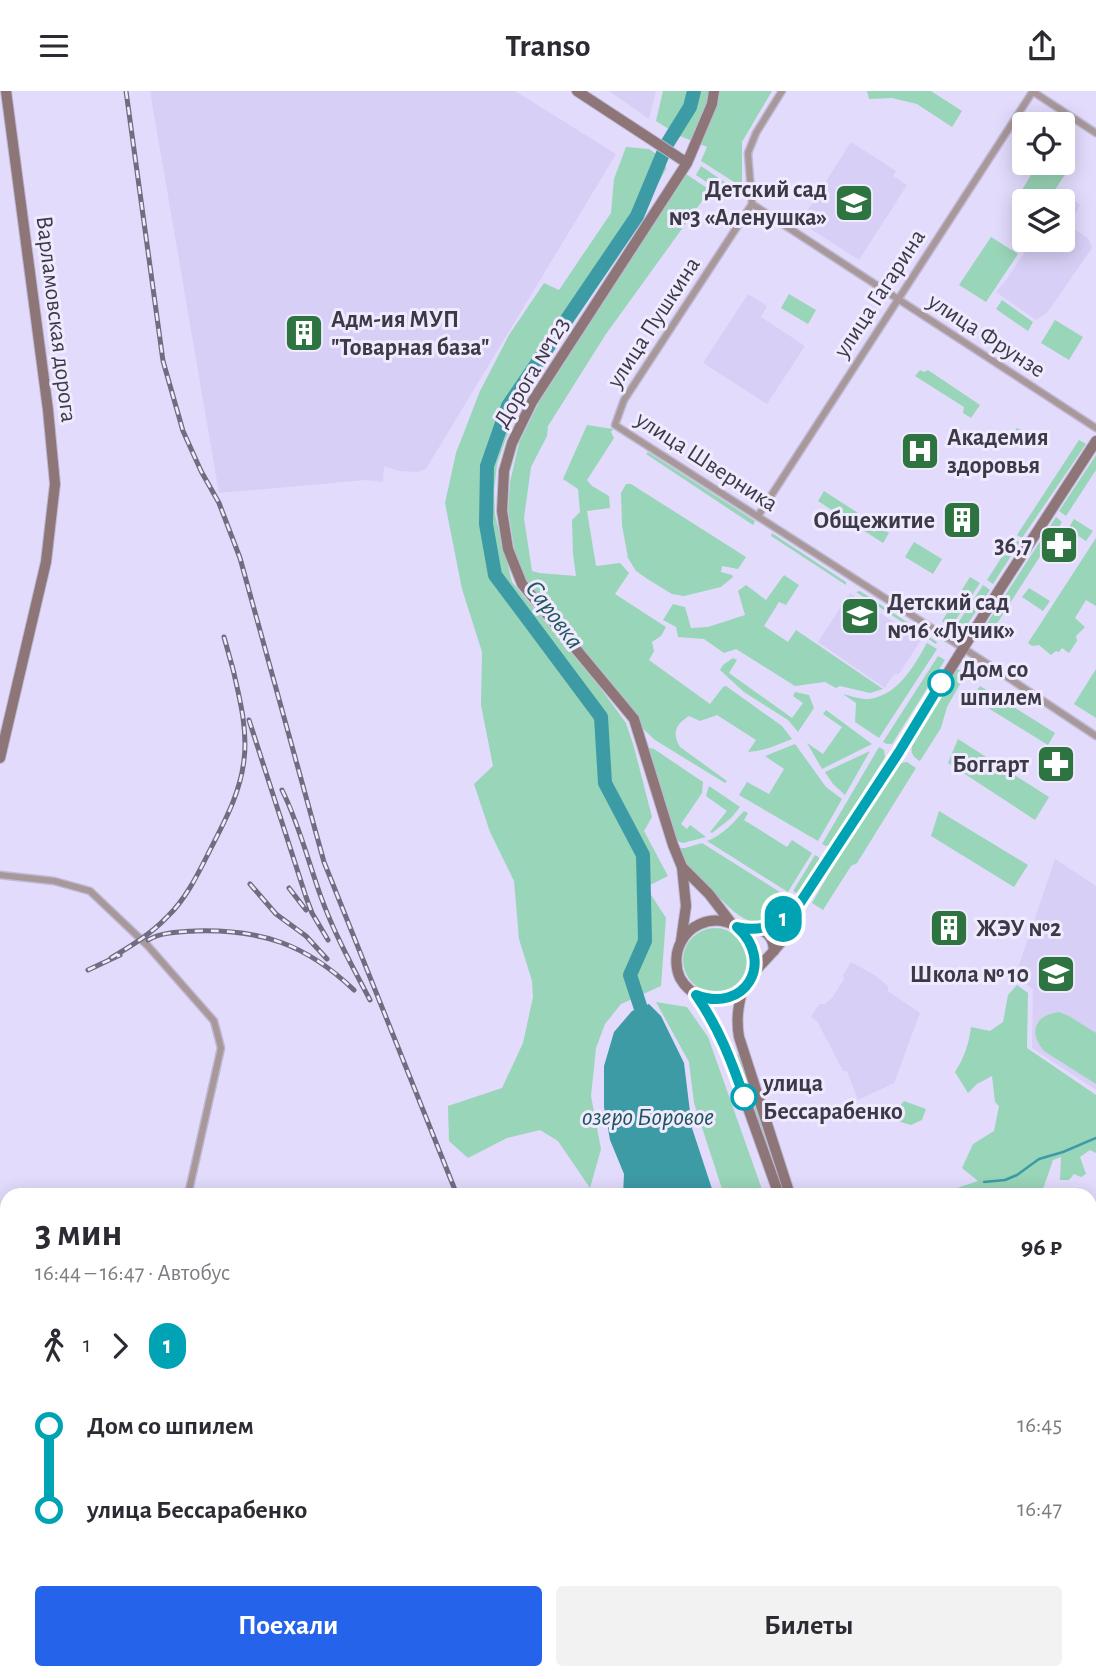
<!DOCTYPE html>
<html lang="ru">
<meta charset="utf-8">
<style>
:root{--surface:#fff;--page:#f2f2f3;--text:#2b2b33;--muted:#7c7c81;--accent:#2563eb}
body{margin:0;font-family:"Alegreya Sans",sans-serif;background:var(--page);color:var(--text);height:100vh;display:flex;flex-direction:column;font-size:26px;white-space:nowrap}
*{box-sizing:border-box;margin:0}
p{font-size:23px;color:var(--muted)}
.icon{flex:none;width:38px;height:38px;fill:none;stroke:currentColor;stroke-width:2;stroke-linecap:round;stroke-linejoin:round}
.map{position:relative;flex:1;overflow:hidden}
.side{position:absolute;left:0px;top:1097px;width:1097px;height:492px;display:flex;flex-direction:column;background:var(--surface);border-radius:21px 21px 0 0;box-shadow:0 4px 18px #0003}
.side>*{flex:none}
.badge{padding:0 14px;border-radius:23px;font-size:24px;line-height:46px}
.tools{position:absolute;left:1012px;top:21px;display:grid;gap:14px}
.tools a{display:grid;place-items:center;width:63px;height:63px;border-radius:7px;background:var(--surface);box-shadow:0 4px 18px #0003;font-size:35px}
.map>.badge{position:absolute;translate:-50% -50%;box-shadow:0 0 0 4px #fff}
.legs{display:flex;align-items:center;gap:10px;height:77px;padding:0 35px;font-size:23px}
.legs p{margin-inline-start:auto}
.summary{display:flex;align-items:center;justify-content:space-between;height:119px;padding:0 35px}
h1{font-size:38px;font-weight:700;line-height:52px}
.cta{display:flex;gap:14px;margin-top:auto;padding:14px 35px}
.cta a{flex:1;height:80px;border-radius:7px;background:var(--accent);color:#fff;font-size:28px;font-weight:700;line-height:80px;text-align:center}
.cta a+a{background:var(--page);color:var(--text)}
ul{padding:0 35px;list-style:none}
li{display:flex;align-items:center;gap:24px;height:84px;font-size:26px}
li i{display:grid;place-items:center;width:10px;height:100%;margin:0 9px;background:currentColor}
li i::after{content:'';width:18px;height:18px;margin:-9px;border:5px solid;border-radius:50%;background:var(--surface)}
li p{margin-inline-start:auto}
li:first-child i{background:linear-gradient(#0000 50%,currentColor 0)}
li:last-child i{background:linear-gradient(currentColor 50%,#0000 0)}
header{display:flex;justify-content:space-between;align-items:center;height:91px;padding:0 35px;background:var(--surface);font-size:32px;font-weight:700}
.map>svg:first-child{display:block}
</style>
<header><svg class="icon" aria-label="menu" viewBox="0 0 24 24"><path d="M4 6h16M4 12h16M4 18h16"/></svg>Transo<svg class="icon" aria-label="share" viewBox="0 0 24 24"><path d="M12 15V3M7 8l5-5 5 5M5 13v7h14v-7"/></svg></header>
<div class="map">
<svg width="1096" height="1588" viewBox="0 0 1096 1588">
<rect width="100%" height="100%" fill="#e2dbfc"/>
<path fill="#d8cff6" d="M150 0H515L616 63 426 378 417 381 399 380 384 375 383 391 366 389 219 402Z
M609 0H656L649 28Z
M851 51 896 80 893 85 907 94 859 169 800 131Z
M1065 102 1080 114 1069 135 1088 147 1092 157 1047 222 1036 229 996 201 1006 189 1033 149H1062V110H1059Z
M748 203 767 215 761 226 805 255 767 313 703 272Z
M850 502 921 549 899 583H894L885 597 818 551Z
M1055 768 1096 795V999L1032 957 1033 898 1015 886Z
M851 871 876 885 888 895V900L920 922 894 992 858 1009 847 980H843L817 930 811 926 819 913H825L832 907 844 888 843 884Z
M7 1515V1582H593L596 1588H0V1529L4 1527Z"/>
<path fill="#99d5b8" d="M663 0H772L742 51V96L701 70 707 56 680 45 656 30Z
M867 0H931L962 20 952 36 917 13 892 7 869 8Z
M626 56 649 58 665 69 666 78 617 167 539 278 519 317 506 347 497 373 494 400 495 424 512 491 599 595 626 632 634 656 652 726 644 740 668 785 646 796 666 827 661 895 621 913 605 933 596 957 591 1005 601 1058 590 1097 558 1050 540 1039 507 1047 468 1067 449 1050 448 1015 502 997 523 952 533 906 532 890 519 848 514 790 490 741 474 693 493 675 481 614 482 561 462 498 445 412 456 362 480 300 509 244 544 192 559 199 611 122 614 88Z
M1038 72H1060L1069 77 1048 110H1040L1022 99Z
M701 75 739 101 735 105 734 109 696 84Z
M686 83 710 99 606 243 548 335 547 345 531 376 524 427 532 480 539 482 576 485 573 463 572 429 580 421 578 398 563 388 587 334 613 338 611 341 614 347 587 389 592 395 609 405 610 417 587 420 596 475 620 472 629 482 615 503 666 536 661 545 652 551 654 560 649 569 710 613 723 596 726 595 782 635 792 648C777 654 764 660 748 661L756 649 717 624 700 630 689 625C675 634 672 642 680 656L727 690 725 692 655 649 640 635 525 492 515 463 508 419 510 391 519 352 539 311Z
M991 146 1018 163 986 211 959 194Z
M789 203 816 219 808 233 781 217Z
M1002 209 1033 231 1028 240 996 218Z
M1055 229 1083 246 1069 269 1041 252Z
M920 279 924 281 928 279 980 314 971 327 963 322 964 316 915 285Z
M1017 337 1027 342 1013 357 1006 353Z
M1079 349 1086 353 1022 447 1017 444Z
M648 361 755 430 753 434 646 363Z
M1096 364V379L1066 425 1059 420Z
M626 393H631L746 466 738 478 722 475 721 481 732 484 733 486 721 496 684 505 672 503 649 489 636 480 628 467 622 434 621 402Z
M824 400 889 442 883 452 818 410Z
M1056 426 1062 431 987 548 980 543Z
M1074 428 1093 440 1086 450 1068 438Z
M772 442 846 491V494L771 445Z
M1014 447 1020 451 993 493 987 489Z
M1096 447V515L1086 509 1075 527 1085 536 1076 545 1077 550 1069 562 1062 557 1059 561 1056 560 1051 564 1039 554 1032 555 1028 552Z
M914 451 942 468 933 483 905 466Z
M784 484 799 494 786 514 779 511 764 535 788 551 796 539 883 598 870 602 840 595 836 597 825 591 795 595 736 558 724 562 704 548 678 546 676 536 663 529 673 513 685 516 691 537 708 536 745 524 738 500 746 494 766 509Z
M970 486 980 492 953 533 950 531 947 534 942 530Z
M983 494 990 499 963 540 956 535Z
M1029 497 1050 510 1043 520 1022 506Z
M860 500 937 551 936 553 856 501Z
M927 552 937 558 879 647 855 631 856 612 843 603C851 605 862 609 870 608 899 603 914 575 927 552Z
M938 565 945 569 892 653H887L883 651Z
M733 567 737 569 729 582 792 627 803 612 793 605 795 601 809 604 814 617 798 641 788 629 744 601 720 579 723 574Z
M957 578 961 580 964 586 947 616 941 637 920 670C911 665 911 661 912 652Z
M1096 578V627L1074 613Z
M980 595 1055 642 1048 654 972 607Z
M826 619 872 653 822 678 807 652 823 663 842 636 823 623Z
M958 648 1049 706 1035 729 948 672Z
M795 653 826 696 842 708 818 750 739 704 747 691 769 703 784 678 765 665Z
M645 656 654 658 703 691 702 702 681 733 687 738 690 734 706 746 683 752 674 749Z
M879 656 884 659 885 666 830 754 826 755 822 753Z
M870 660 845 704 833 693 825 681Z
M907 671 916 677 857 772 851 775 823 819 812 812 842 760 898 675 901 672Z
M709 695 740 716 731 727 712 742 710 741 727 720 706 705Z
M744 720 748 722 744 729 787 756 792 749 812 762 788 801 707 750C723 744 733 732 744 720Z
M939 720 1028 774 1014 796 931 745Z
M702 752 794 810C789 818 784 825 775 828 748 840 733 819 715 803 700 790 684 776 678 757H685Z
M815 764 820 767 798 803 793 800Z
M683 869a32 32 0 1 1 64 0a32 32 0 1 1-64 0Z
M1017 894 1028 902 1027 957 1096 1004V1062L1090 1059 1080 1066 1086 1083 1081 1086 1074 1083 1069 1089H1060L1061 1066 1053 1069 1041 1104H962L954 1098 978 1090 962 1077 973 1053 994 1040 999 1015 995 1011 992 985 977 993 968 1002 955 981C964 967 969 953 971 936L990 940 1003 931 1008 904Z
M656 911 687 916 708 946 764 1104H724L694 1012 689 971Z
M1059 921 1069 925 1096 942V993L1044 960C1028 941 1035 924 1059 921Z
M738 963 788 1104H783L734 965Z
M904 1010 926 1018 922 1029 911 1034 894 1029 897 1018Z
M700 1582H761L757 1588H703Z
M799 1582H979V1588H801Z"/>
<path fill="#3d9ba6" d="M649 913 661 925 684 972 692 1037 714 1104H623L624 1083 610 1049 604 1016V975L614 941 632 920Z"/>
<g fill="none" stroke-linecap="round" stroke-linejoin="round">
<path stroke="#3d9ba6" stroke-width="2.5" d="M984 1091 1005 1089 1017 1084 1039 1068 1063 1061 1096 1047"/>
<path stroke="#3d9ba6" stroke-width="14" d="M645 934 644 927 630 884 645 850 643 764 605 692 601 626 495 484 486 433 487 375 508 315 637 125 667 53 690 16 694 0
M814 1582 818 1588"/>
<g stroke="#beb8d4" stroke-width="9">
<path id="street" d="M782 0 756 42 748 62 752 113 624 309 615 334 980 568 1096 645
M1032 0 1096 42
M752 113 1096 337
M758 425 1033 0
M0 784 54 790 90 800 148 855 214 930 221 957 188 1104"/>
</g>
<g stroke="#beb8d4" stroke-width="12">
<path id="secondary" d="M577 0 687 72
M0 667 46 471 55 393 48 319 6 0
M682 776 709 803 732 833
M737 836C743 842 750 848 753 857 760 876 749 898 731 905 712 913 690 905 680 887 675 876 675 862 681 851 689 835 708 826 726 831 737 834 745 839 757 838 774 836 787 827 798 815L899 661 998 501 1096 350
M759 838C770 843 773 848 774 860
M681 850 686 815 682 776 673 754 634 628 522 493 508 458 502 420 504 380 512 352 532 311 687 72 712 13 714 0
M753 882C768 866 799 837 798 815
M743 897C738 915 736 929 739 946L790 1104
M696 904 712 927 727 958 779 1104
M1090 1414 1096 1405
M1000 1582 1002 1588"/>
</g>
<use href="#street" stroke="#a9989a" stroke-width="6"/>
<use href="#secondary" stroke="#8e7578" stroke-width="10"/>
<g stroke="#716d80" stroke-width="5">
<path id="rail" d="M126 0 163 270 183 340 201 380 219 412 240 467 324 771 457 1104
M224 546 234 582
M249 629 306 806 312 822 328 849
M282 699C299 733 308 770 321 806 334 842 352 875 370 909
M250 793 276 823 306 845 327 868
M289 797 306 819
M148 849C161 841 180 841 195 840 261 838 306 853 354 899
M111 867C131 855 151 843 167 826 185 809 197 785 208 763 223 733 240 704 244 669 248 637 239 605 232 574
M88 879 120 864
M264 1582 266 1588
M352 1582 355 1588
M648 1582 650 1588"/>
</g>
<use href="#rail" stroke="#efeafe" stroke-width="2.5" stroke-dasharray="8" stroke-linecap="butt"/>
</g>
<g fill="none" stroke-linecap="round" stroke-linejoin="round">
<g stroke="#fff" stroke-width="16">
<path id="line-1" d="M744 1006C731 969 719 937 696 904 745 923 776 871 737 836 762 842 781 833 798 815L899 661 941 592"/>
</g>
<use href="#line-1" stroke="#00a3b4" stroke-width="10"/>
</g>
<defs>
<g id="school-square" transform="scale(2.0125)"><rect x="-9" y="-9" width="18" height="18" rx="4" fill="#2d7440" stroke="#efeafe"/><path d="M0-5L7-2L0 1L-7-2ZM-4 1L0 2.5L4 1V4Q0 6-4 4Z" fill="#fff"/></g>
<g id="building-square" transform="scale(2.0125)"><rect x="-9" y="-9" width="18" height="18" rx="4" fill="#2d7440" stroke="#efeafe"/><path d="M-4-6H4V6H1V3H-1V6H-4ZM-2.5-4.3h1.7v1.8h-1.7ZM.8-4.3h1.7v1.8H.8ZM-2.5-1h1.7V.8h-1.7ZM.8-1h1.7V.8H.8Z" fill="#fff"/></g>
<g id="hospital-square" transform="scale(2.0125)"><rect x="-9" y="-9" width="18" height="18" rx="4" fill="#2d7440" stroke="#efeafe"/><path d="M-5-5h3v3.5h4V-5h3V5h-3V1.5h-4V5h-3Z" fill="#fff"/></g>
<g id="pharmacy-square" transform="scale(2.0125)"><rect x="-9" y="-9" width="18" height="18" rx="4" fill="#2d7440" stroke="#efeafe"/><path d="M-2-6h4v4h4v4h-4v4h-4v-4h-4v-4h4Z" fill="#fff"/></g>
</defs>
<g fill-rule="evenodd">
<use href="#school-square" x="854" y="112"/>
<use href="#building-square" x="304" y="242"/>
<use href="#hospital-square" x="920" y="360"/>
<use href="#building-square" x="962" y="429"/>
<use href="#pharmacy-square" x="1059" y="454"/>
<use href="#school-square" x="860" y="525"/>
<use href="#pharmacy-square" x="1056" y="673"/>
<use href="#building-square" x="949" y="837"/>
<use href="#school-square" x="1056" y="883"/>
</g>
<g fill="#fff" stroke="#00a3b4" stroke-width="3.5">
<circle cx="941" cy="592" r="12"/>
<circle cx="744" cy="1006" r="12"/>
</g>
<g text-anchor="middle" stroke-width="6" stroke-linejoin="round" paint-order="stroke">
<g font-size="24" font-weight="bold" fill="#3d3a47" stroke="#efeafe" text-anchor="end">
<text x="827" y="106">Детский сад<tspan x="827" dy="28">№3 «Аленушка»</tspan></text>
<text x="331" y="236" text-anchor="start">Адм-ия МУП<tspan x="331" dy="28">"Товарная база"</tspan></text>
<text x="947" y="354" text-anchor="start">Академия<tspan x="947" dy="28">здоровья</tspan></text>
<text x="935" y="437">Общежитие</text>
<text x="1032" y="462">36,7</text>
<text x="887" y="519" text-anchor="start">Детский сад<tspan x="887" dy="28">№16 «Лучик»</tspan></text>
<text x="1029" y="681">Боггарт</text>
<text x="976" y="845" text-anchor="start">ЖЭУ №2</text>
<text x="1029" y="891">Школа № 10</text>
</g>
<g font-size="24" fill="#3d3a47" stroke="#efeafe">
<text transform="translate(879 202) rotate(-57)" y="8">улица Гагарина</text>
<text transform="translate(57 228) rotate(83)" y="8">Варламовская дорога</text>
<text transform="translate(653 231) rotate(-57)" y="8">улица Пушкина</text>
<text transform="translate(987 244) rotate(33)" y="8">улица Фрунзе</text>
<text transform="translate(531 281) rotate(-59)" y="8">Дорога №123</text>
<text transform="translate(707 370) rotate(33)" y="8">улица Шверника</text>
</g>
<g font-size="24" font-weight="bold" fill="#3d3a47" stroke="#efeafe" text-anchor="start">
<text x="960" y="586">Дом со<tspan x="960" dy="28">шпилем</tspan></text>
<text x="763" y="1000">улица<tspan x="763" dy="28">Бессарабенко</tspan></text>
</g>
<g font-size="26" font-style="italic" fill="#21565d" stroke="#efeafe">
<text transform="translate(555 523) rotate(53)" y="9">Саровка</text>
<text x="648" y="1034">озеро Боровое</text>
</g>
</g>
</svg>
<div class="tools">
<a><svg class="icon" aria-label="locate" viewBox="0 0 24 24"><circle cx="12" cy="12" r="6"/><path d="M12 2v4M12 18v4M2 12h4M18 12h4"/></svg></a>
<a><svg class="icon" aria-label="layers" viewBox="0 0 24 24"><path d="M12 4l9 5-9 5-9-5zM3 14l9 5 9-5"/></svg></a>
</div>
<b class="badge" style="left:783px;top:828px;background:#00a3b4;color:#fff">1</b>
<section class="side">
<div class="summary"><div><h1>3 мин</h1><p>16:44 – 16:47 · Автобус</p></div><b>96 ₽</b></div>
<div class="legs"><svg class="icon" aria-label="walk" viewBox="0 0 24 24"><circle cx="13" cy="4" r="2"/><path d="M13 8l-2 6 4 7M11 14l-3 7M7 12l3-4h3l4 4"/></svg>1<svg class="icon" aria-label="forward" viewBox="0 0 24 24"><path d="M9 5l7 7-7 7"/></svg><b class="badge" style="background:#00a3b4;color:#fff">1</b></div>
<ul>
<li><i style="color:#00a3b4"></i><b>Дом со шпилем</b><p>16:45</p></li>
<li><i style="color:#00a3b4"></i><b>улица Бессарабенко</b><p>16:47</p></li>
</ul>
<div class="cta"><a>Поехали</a><a>Билеты</a></div>
</section>
</div>
